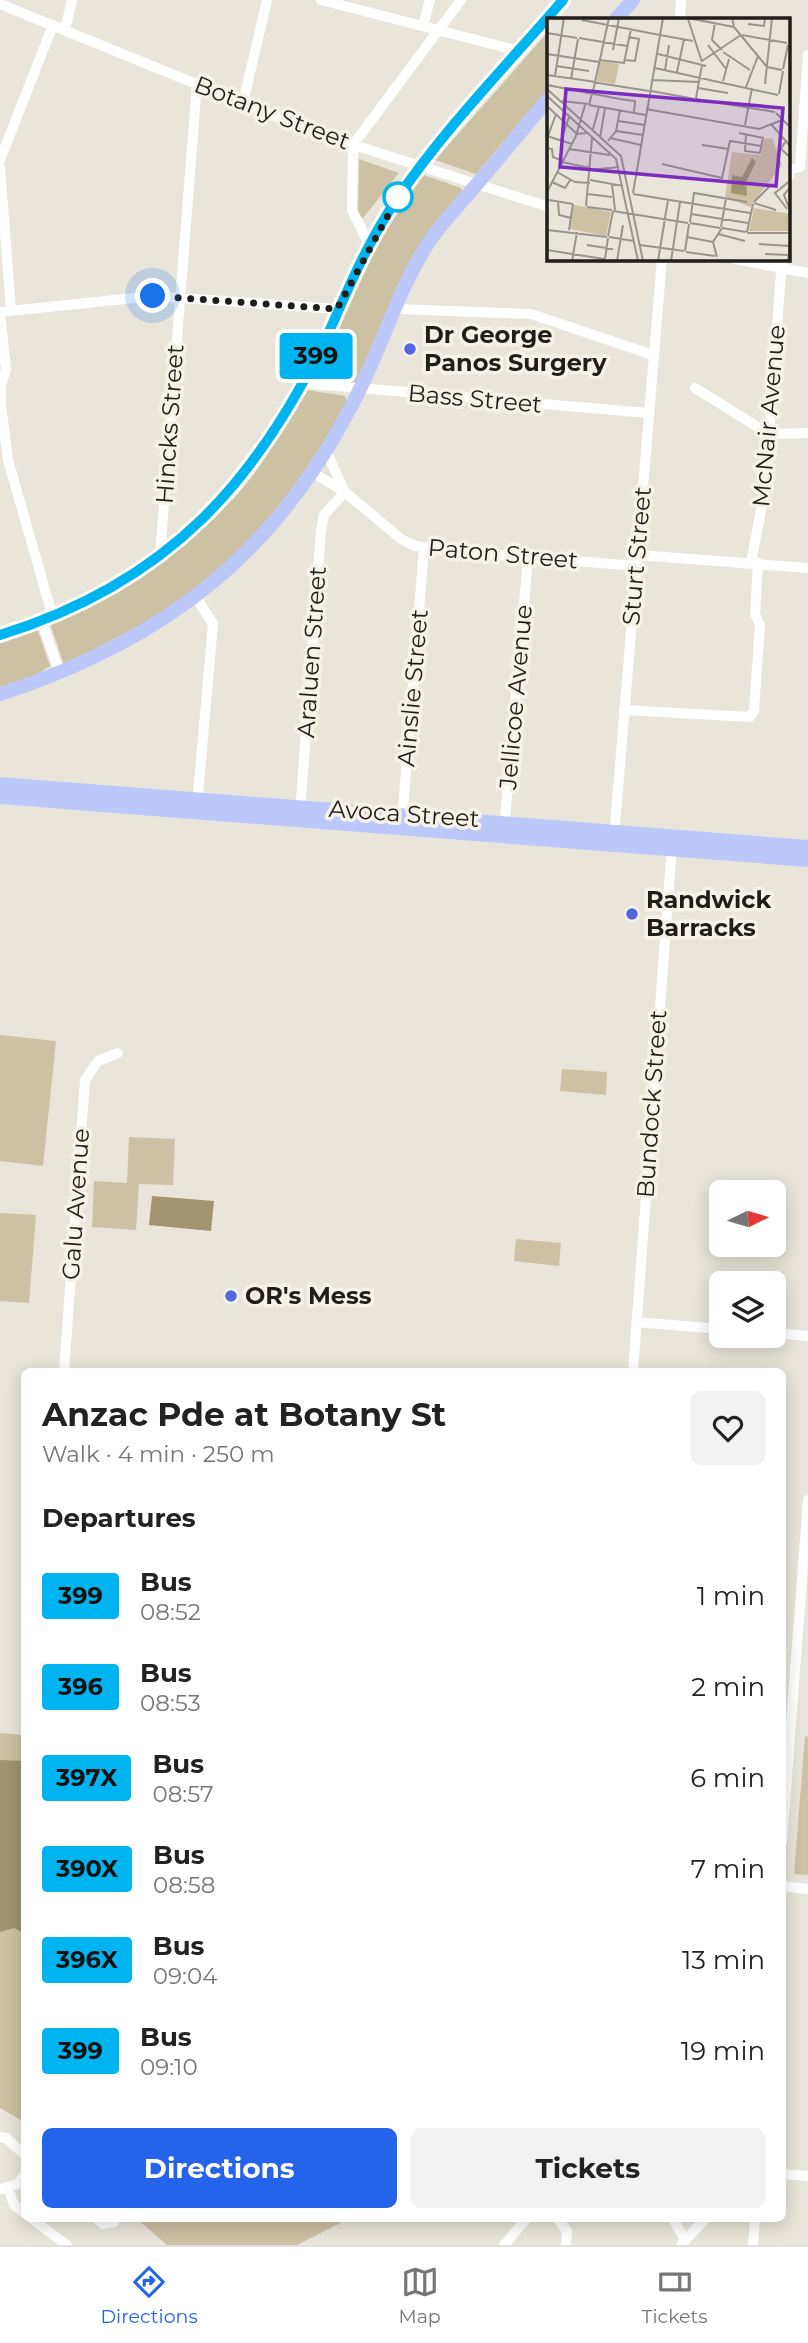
<!DOCTYPE html>
<meta charset="utf-8">
<style>
:root{--surface:#fff;--page:#f2f2f2;--text:#222;--muted:#767676;--line:#e0e0e0;--accent:#2563eb}
body{margin:0;font-family:Montserrat,sans-serif;background:var(--page);color:var(--text);height:100vh;display:flex;flex-direction:column;font-size:26px;white-space:nowrap}
*{box-sizing:border-box;margin:0}
p{font-size:23px;color:var(--muted)}
.icon{flex:none;width:38px;height:38px;fill:none;stroke:currentColor;stroke-width:2;stroke-linecap:round;stroke-linejoin:round}
.map{position:relative;flex:1;overflow:hidden}
.drawer{position:absolute;left:21px;top:1368px;width:765px;height:854px;display:flex;flex-direction:column;background:var(--surface);border-radius:10px;box-shadow:0 4px 18px #0003}
.drawer>*{flex:none}
.badge{padding:0 14px;border-radius:5px;font-size:24px;line-height:46px}
.needle{width:46px;rotate:85deg}
.fabs{position:absolute;left:709px;top:1180px;display:grid;gap:14px}
.fabs a{display:grid;place-items:center;width:77px;height:77px;border-radius:10px;background:var(--surface);box-shadow:0 4px 18px #0003;font-size:35px}
.you{position:absolute;width:35px;height:35px;margin:-18px;border:5px solid #fff;border-radius:50%;background:#1a73e8;box-shadow:0 0 0 10px #1a73e833}
.map>.badge{position:absolute;translate:-50% -50%;box-shadow:0 0 0 4px #fff}
h2{padding:0 21px;font-size:26px;line-height:63px}
.round{display:grid;place-items:center;flex:none;width:74px;height:74px;border-radius:10px;background:var(--page)}
.summary{display:flex;align-items:center;justify-content:space-between;height:119px;padding:0 21px}
h1{font-size:33px;font-weight:700;line-height:52px}
.cta{display:flex;gap:14px;margin-top:auto;padding:14px 21px}
.cta a{flex:1;height:80px;border-radius:10px;background:var(--accent);color:#fff;font-size:28px;font-weight:700;line-height:80px;text-align:center}
.cta a+a{background:var(--page);color:var(--text)}
ul{padding:0;list-style:none}
li{display:flex;align-items:center;gap:21px;height:91px;padding:0 21px}
li div{flex:1}
li b{display:block;font-size:26px}
li em{font-style:normal}
li .badge{min-width:77px;font-weight:700;text-align:center}
.menu{display:flex;justify-content:space-around;align-items:center;height:98px;border-top:2px solid var(--line);background:var(--surface);font-size:19px;color:var(--muted)}
.menu a{display:grid;justify-items:center;gap:4px}
.menu .on{color:var(--accent)}
.map>svg:first-child{display:block}
</style>
<div class="map">
<svg width="808" height="2245" viewBox="0 0 808 2245">
<rect width="100%" height="100%" fill="#e9e5da"/>
<path fill="#cdc1a3" d="M549 31V88L476 174 435 160Z
M359 159 399 173 363 218 358 214Z
M424 175 461 188 462 192 358 384 321 380 313 370 374 248 419 179Z
M307 390 345 396 348 403 302 480 247 546 166 612 64 665 50 623C106 588 181 550 227 505 259 474 281 432 302 394Z
M37 628 50 666 29 680 0 689V641Z
M0 1035 56 1041 43 1166 0 1161Z
M562 1069 607 1072 606 1095 560 1091Z
M129 1137 175 1139 173 1185 139 1184 136 1230 92 1227 94 1181 127 1183Z
M0 1213 36 1215 29 1303 0 1301Z
M516 1239 561 1243 559 1266 514 1261Z
M0 1733 24 1735V2122L0 2108Z
M805 1736 808 1737V1875L794 1874Z
M137 2219H348L297 2245H167Z"/>
<path fill="#a29470" d="M152 1196 214 1201 211 1231 149 1225Z
M0 1760 24 1761V1933L14 1928 0 1932Z"/>
<g fill="none" stroke-linecap="round" stroke-linejoin="round">
<path stroke="#fff" stroke-width="10" d="M321 0 519 51
M0 4 319 134 549 207
M680 19 681 0
M423 25 430 0
M65 30 72 0
M243 103 267 0
M0 160 53 25
M0 167 11 310
M789 176V170L800 167 808 55
M369 244 352 210 353 145 461 0
M735 259 808 273
M397 309 531 314 653 355
M0 312 153 296 337 309
M0 312 6 370 1 385V405L8 460 53 618
M301 383 648 413
M695 388 769 434 808 433
M326 451 345 492
M312 472 345 492 401 539 415 546 459 552 637 566
M160 555 197 84
M638 555 808 568
M751 563 765 489 782 259
M196 597 213 624 197 805
M42 622 60 674
M624 710 750 717 754 710 760 625 755 614 758 563
M300 812 321 531 324 515 345 492
M402 821 424 548
M504 830 528 558
M614 837 662 259
M636 1322 721 1329
M774 1333 808 1336
M64 1372 85 1080 98 1061 118 1053
M633 1372 672 845
M782 1842 808 1500
M782 1886 808 1889
M0 2137 6 2138 24 2154
M782 2174 808 2176
M8 2188 14 2205 24 2213
M0 2189 18 2184 24 2175
M32 2219 67 2245
M97 2219 103 2224 114 2222
M558 2219 567 2231 566 2245
M673 2219 685 2240
M504 2245 526 2219
M681 2245 705 2219
M753 2245 755 2219"/>
<path stroke="#bdc8fa" stroke-width="14" d="M616 19 633 0
M0 635C168 583 260 482 332 325 351 282 370 238 397 198 445 128 508 65 563 0
M0 694C168 640 282 549 360 389 383 342 399 289 427 245 439 226 456 209 470 192 497 161 523 129 549 98
M0 784 808 847
M0 797 808 860"/>
</g>
<g fill="none" stroke-linecap="round" stroke-linejoin="round">
<g stroke="#fff" stroke-width="16">
<path id="line" d="M0 635C168 583 259 482 332 325 351 282 370 238 397 199 444 129 508 64 563 0"/>
</g>
<use href="#line" stroke="#00b5ef" stroke-width="10"/>
<path stroke="#201e1b" stroke-width="7" stroke-dasharray="0 12.6" d="M153 296 337 309 398 197"/>
</g>
<circle fill="#fff" stroke="#00b5ef" stroke-width="3.5" cx="398" cy="197" r="14"/>
<g fill="#5567de" stroke="#f6f2e8" stroke-width="2.5">
<circle cx="410" cy="349" r="7"/>
<circle cx="632" cy="914" r="7"/>
<circle cx="231" cy="1296" r="7"/>
</g>
<g text-anchor="middle" stroke-width="7" stroke-linejoin="round" paint-order="stroke">
<g font-size="24" fill="#201e1b" stroke="#f6f2e8">
<text transform="translate(272 113) rotate(21)" y="8">Botany Street</text>
<text transform="translate(475 399) rotate(5)" y="8">Bass Street</text>
<text transform="translate(769 416) rotate(-85)" y="8">McNair Avenue</text>
<text transform="translate(170 424) rotate(-86)" y="8">Hincks Street</text>
<text transform="translate(503 554) rotate(5)" y="8">Paton Street</text>
<text transform="translate(637 556) rotate(-85)" y="8">Sturt Street</text>
<text transform="translate(312 652) rotate(-86)" y="8">Araluen Street</text>
<text transform="translate(413 688) rotate(-85)" y="8">Ainslie Street</text>
<text transform="translate(516 697) rotate(-85)" y="8">Jellicoe Avenue</text>
<text transform="translate(404 814) rotate(4)" y="8">Avoca Street</text>
<text transform="translate(652 1104) rotate(-86)" y="8">Bundock Street</text>
<text transform="translate(76 1204) rotate(-86)" y="8">Galu Avenue</text>
</g>
<g font-size="24" font-weight="bold" fill="#201e1b" stroke="#f6f2e8" text-anchor="start">
<text x="424" y="343">Dr George<tspan x="424" dy="28">Panos Surgery</tspan></text>
<text x="646" y="908">Randwick<tspan x="646" dy="28">Barracks</tspan></text>
<text x="245" y="1304">OR's Mess</text>
</g>
</g>
<g transform="translate(547 18)">
<rect width="243" height="243" fill="#e9e5da"/>
<path d="M53 43 72 46 68 66 50 63ZM225 120 235 147 203 189 178 179 185 134 214 137 217 121ZM27 187 64 194 59 218 23 211ZM207 190 243 196V213H202Z" fill="#cdc1a3"/>
<path d="M205 140 209 144 199 164 200 178 184 175 185 157 195 159Z" fill="#a29470"/>
<path fill="none" stroke="#99958e" stroke-width="2" d="M141 0 187 9M185 0 187 9 220 49 235 52M141 1 155 44M35 2 113 17M168 5 165 22 175 32M201 6 217 8 218 0M0 15 30 20M113 17 146 23M195 17 240 25M32 20 80 28M161 27 179 51M66 32 72 0M176 34 203 52M0 36 52 44M111 36 159 48M52 42 77 45 84 11M78 42 88 43 92 21 82 19M155 43 194 17M9 48 42 53M108 50 231 77M236 51 241 27M118 52 122 27M130 54 137 21M0 57 49 64M8 58 17 0M24 61 31 21M105 62 152 64M176 63 182 41M45 64 102 73M48 64 62 0M218 66 225 0M0 67 73 81M199 69 211 38M151 70 181 75M0 71 74 138 96 243M104 73 148 81M232 76 236 53M0 78 69 141 91 243M149 80 155 47M73 81 88 83 87 94M149 81 228 94M15 83 41 86M42 87 99 97M42 87 48 65M0 88 30 116 39 115M99 91 212 111 235 102M229 95 244 110M71 103 98 107M224 106 244 129M198 107 205 70M46 111 52 89M69 113 96 117M192 115 217 120M199 117 198 133 213 135 216 119M0 118 25 126M1 118 9 96M53 120 58 90M63 120 94 127M14 123 22 99M61 123 69 113 73 92M238 124 234 131 244 140M155 127 182 131M0 130 5 131 6 139 16 143M22 131 63 137M15 144 43 150M115 146 175 160 183 123 214 128M43 152 72 149M10 154 28 164 43 165M43 162 76 168M5 164 18 170 24 161M65 166 68 192M244 168 237 177 244 195M0 174 29 118 38 87M0 174V211M86 175 116 0M41 176 65 179M86 176 203 195M2 182 26 186M11 183 12 197 24 200M207 184 224 167 218 168M207 185 229 192M39 188 45 120M40 189 65 192M240 191 228 175 244 162M66 193 141 205M144 196 201 205M143 204 147 175 200 184M143 205 173 210M174 209 179 180M175 210 199 214M0 212 60 219M22 212 26 186M200 214 206 186M200 215H244M171 216 198 223M61 218 66 193M62 219 87 223M140 219 166 224M212 226 243 228 241 243M40 227 66 231M93 227 137 233M0 232 57 241M138 233 142 206M139 234 168 238M218 236 242 237M170 239 166 224 175 210M58 241 61 220M25 243 30 214M70 243 76 207M111 243 121 182M124 243 133 184"/>
<path fill="#7b2cbf" fill-opacity="0.15" stroke="#7b2cbf" stroke-width="3.5" d="M19 71 236 90 229 168 13 149Z"/>
<rect width="243" height="243" fill="none" stroke="#201e1b" stroke-width="3.5"/>
</g>
</svg>
<div class="fabs">
<a><svg class="needle" viewBox="-14 -14 28 28"><path d="M0-13l5 13h-10z" fill="#e53935"/><path d="M0 13l5-13h-10z" fill="#767676"/></svg></a>
<a><svg class="icon" aria-label="layers" viewBox="0 0 24 24"><path d="M12 4l9 5-9 5-9-5zM3 14l9 5 9-5"/></svg></a>
</div>
<div class="you" style="left:153px;top:296px"></div>
<b class="badge" style="left:316px;top:356px;background:#00b5ef;color:#111">399</b>
<section class="drawer">
<div class="summary"><div><h1>Anzac Pde at Botany St</h1><p>Walk · 4 min · 250 m</p></div><a class="round"><svg class="icon" aria-label="heart" viewBox="0 0 24 24"><path d="M12 20l-8-8c-3-5 5-10 8-4 3-6 11-1 8 4z"/></svg></a></div>
<h2>Departures</h2>
<ul>
<li><span class="badge" style="background:#00b5ef;color:#111">399</span><div><b>Bus</b><p>08:52</p></div><em>1 min</em></li>
<li><span class="badge" style="background:#00b5ef;color:#111">396</span><div><b>Bus</b><p>08:53</p></div><em>2 min</em></li>
<li><span class="badge" style="background:#00b5ef;color:#111">397X</span><div><b>Bus</b><p>08:57</p></div><em>6 min</em></li>
<li><span class="badge" style="background:#00b5ef;color:#111">390X</span><div><b>Bus</b><p>08:58</p></div><em>7 min</em></li>
<li><span class="badge" style="background:#00b5ef;color:#111">396X</span><div><b>Bus</b><p>09:04</p></div><em>13 min</em></li>
<li><span class="badge" style="background:#00b5ef;color:#111">399</span><div><b>Bus</b><p>09:10</p></div><em>19 min</em></li>
</ul>
<div class="cta"><a>Directions</a><a>Tickets</a></div>
</section>
</div>
<nav class="menu">
<a class="on"><svg class="icon" aria-label="directions" viewBox="0 0 24 24"><path d="M12 3l9 9-9 9-9-9zM9 14v-3h6M13 9l2 2-2 2"/></svg>Directions</a>
<a><svg class="icon" aria-label="map" viewBox="0 0 24 24"><path d="M3 6l6-2 6 2 6-2v14l-6 2-6-2-6 2zM9 4v14M15 6v14"/></svg>Map</a>
<a><svg class="icon" aria-label="tickets" viewBox="0 0 24 24"><path d="M3 7h18v10H3zM15 7v10"/></svg>Tickets</a>
</nav>
